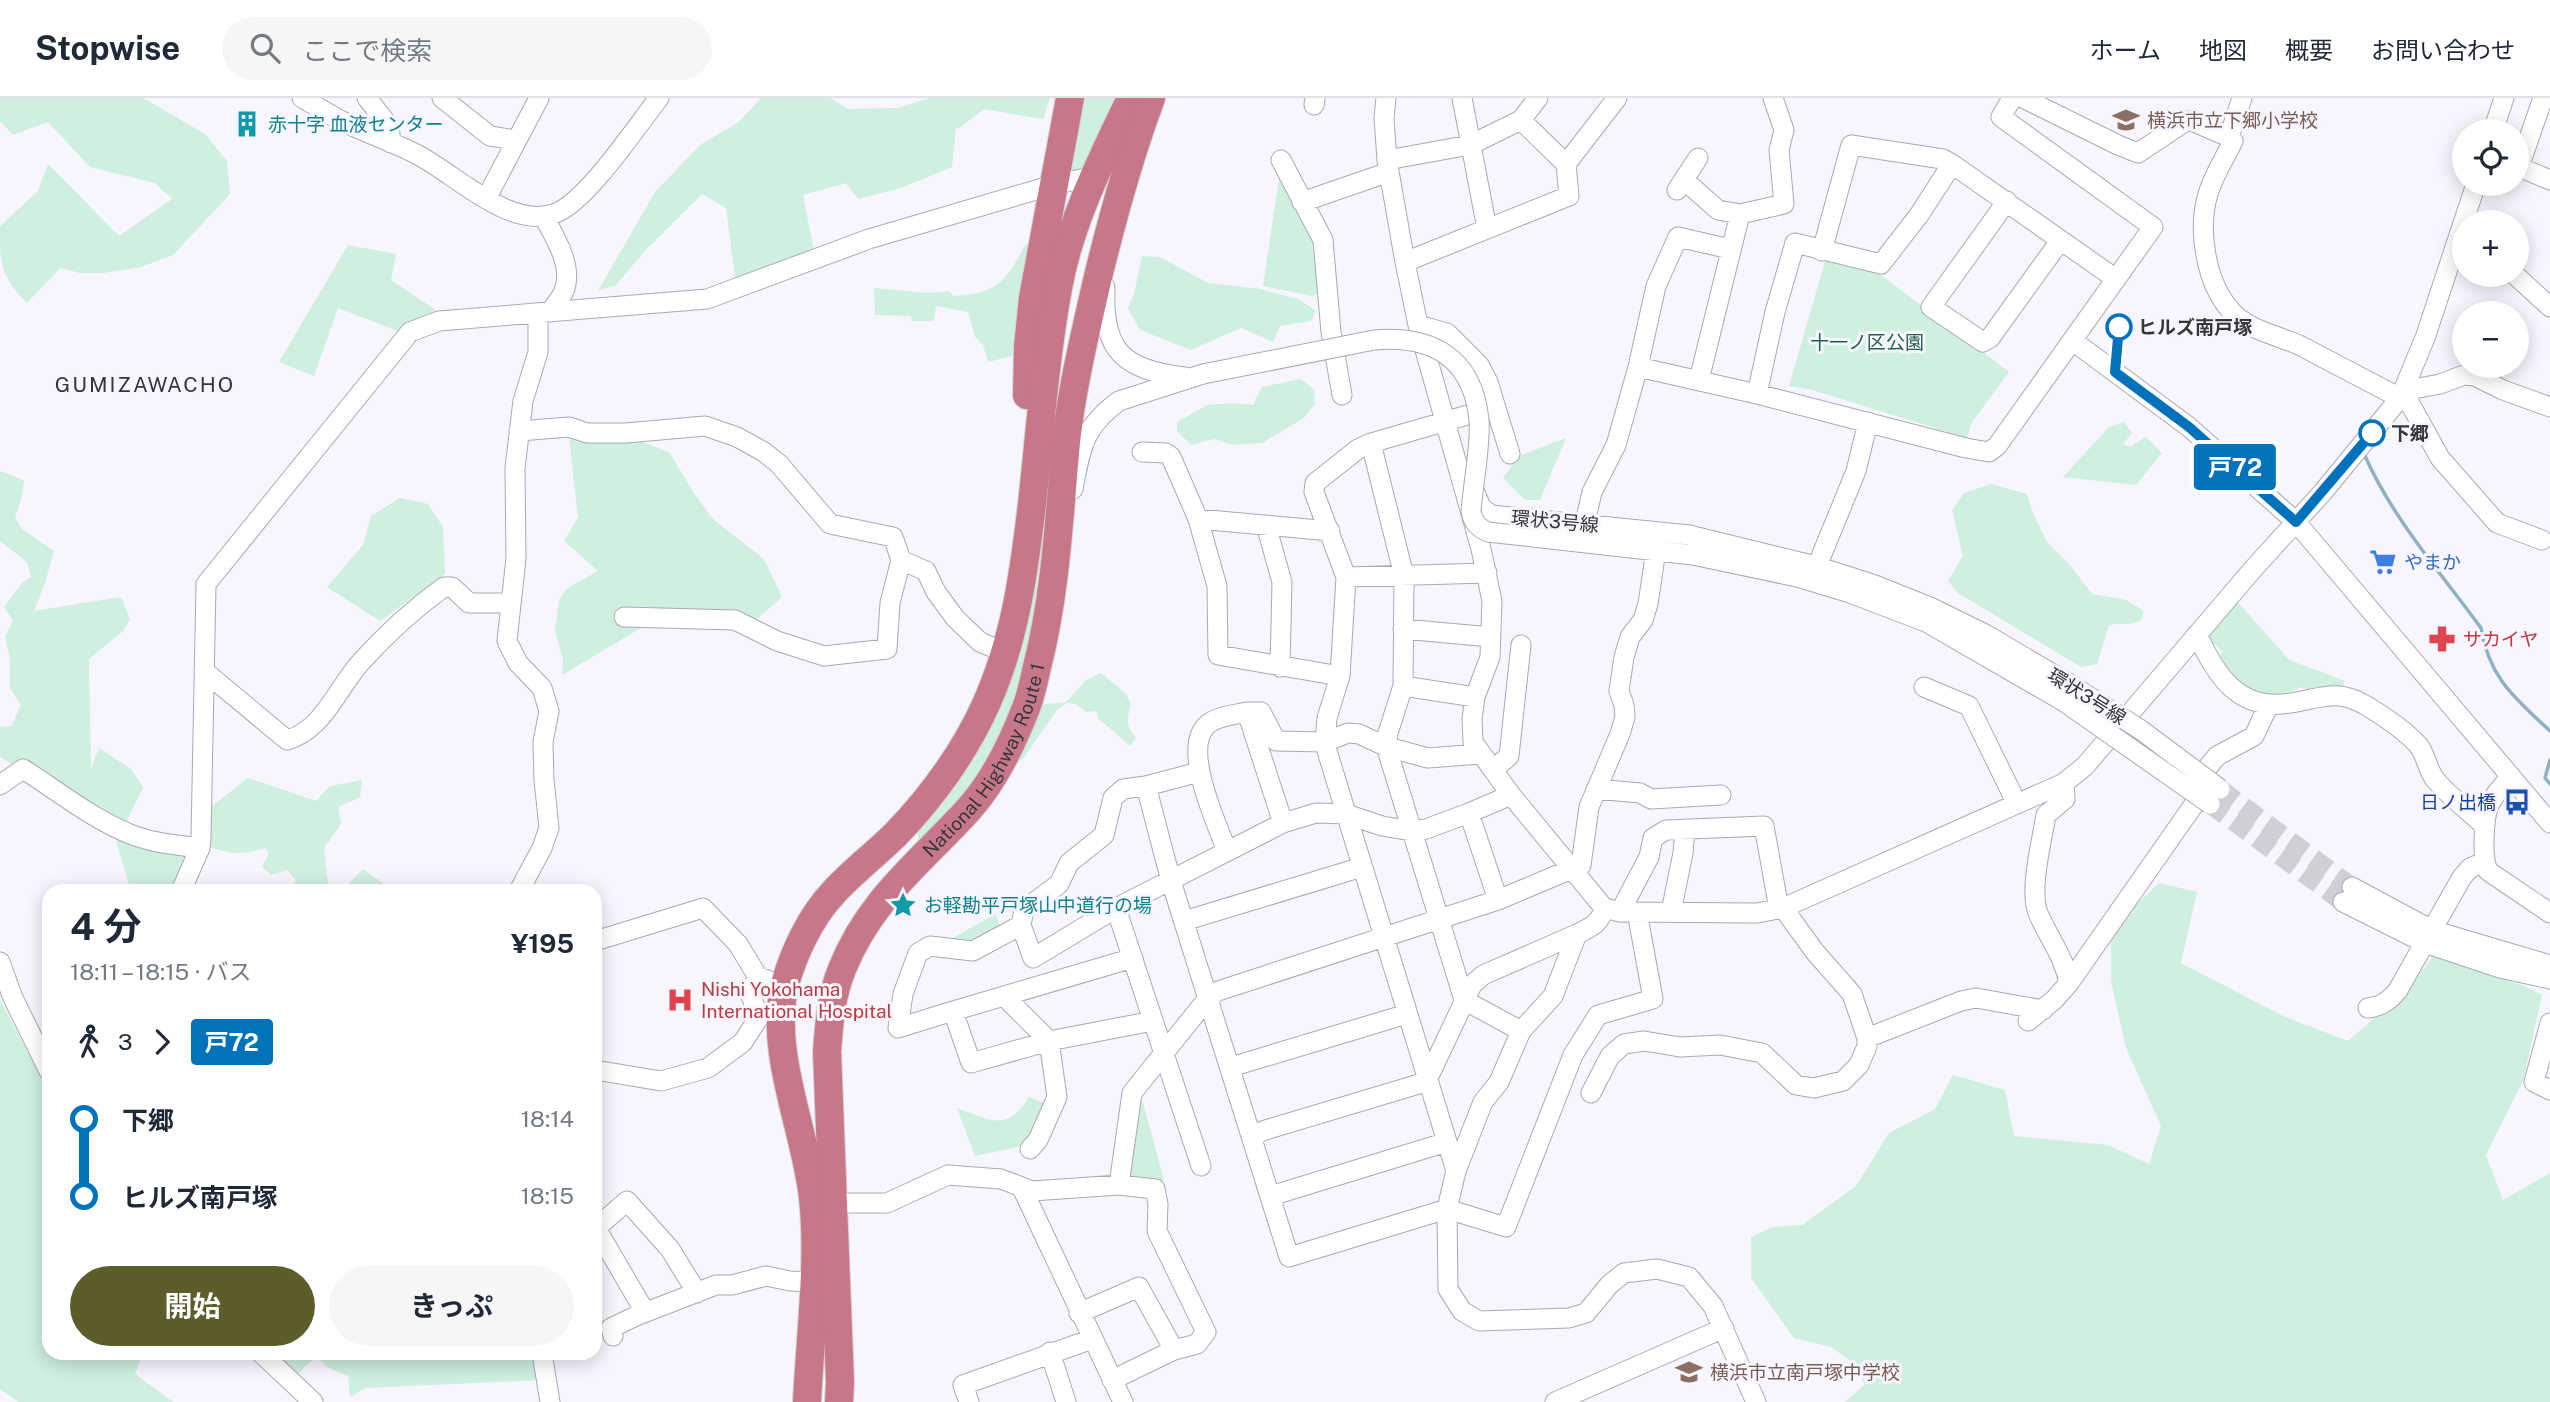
<!DOCTYPE html>
<html lang="ja">
<meta charset="utf-8">
<style>
:root{--surface:#fff;--page:#f6f6f7;--text:#1f2937;--muted:#747a83;--line:#e0e1e3;--accent:#5d5d2a}
body{margin:0;font-family:"Public Sans","Noto Sans JP",sans-serif;background:var(--page);color:var(--text);height:100vh;display:flex;flex-direction:column;font-size:26px;white-space:nowrap}
*{box-sizing:border-box;margin:0}
p{font-size:23px;color:var(--muted)}
.icon{flex:none;width:38px;height:38px;fill:none;stroke:currentColor;stroke-width:2;stroke-linecap:round;stroke-linejoin:round}
.map{position:relative;flex:1;overflow:hidden}
.panel{position:absolute;left:42px;top:786px;width:560px;height:476px;display:flex;flex-direction:column;background:var(--surface);border-radius:21px;box-shadow:0 4px 18px #0003}
.panel>*{flex:none}
.badge{padding:0 14px;border-radius:5px;font-size:24px;line-height:46px}
.tools{position:absolute;left:2452px;top:21px;display:grid;gap:14px}
.tools a{display:grid;place-items:center;width:77px;height:77px;border-radius:50%;background:var(--surface);box-shadow:0 4px 18px #0003;font-size:35px}
.map>.badge{position:absolute;translate:-50% -50%;box-shadow:0 0 0 4px #fff}
.legs{display:flex;align-items:center;gap:10px;height:77px;padding:0 28px;font-size:23px}
.legs p{margin-inline-start:auto}
.overview{display:flex;align-items:center;justify-content:space-between;height:119px;padding:0 28px}
h1{font-size:38px;font-weight:700;line-height:52px}
.primary-button{display:flex;gap:14px;margin-top:auto;padding:14px 28px}
.primary-button a{flex:1;height:80px;border-radius:42px;background:var(--accent);color:#fff;font-size:28px;font-weight:700;line-height:80px;text-align:center}
.primary-button a+a{background:var(--page);color:var(--text)}
ul{padding:0 28px;list-style:none}
li{display:flex;align-items:center;gap:24px;height:77px;font-size:26px}
li i{display:grid;place-items:center;width:10px;height:100%;margin:0 9px;background:currentColor}
li i::after{content:'';width:18px;height:18px;margin:-9px;border:5px solid;border-radius:50%;background:var(--surface)}
li p{margin-inline-start:auto}
li:first-child i{background:linear-gradient(#0000 50%,currentColor 0)}
li:last-child i{background:linear-gradient(currentColor 50%,#0000 0)}
header{display:flex;align-items:center;gap:42px;box-sizing:border-box;height:98px;padding:0 35px;background:var(--surface);border-bottom:2px solid var(--line)}
header strong{font-size:33px}
nav{display:flex;gap:38px;margin-inline-start:auto;font-size:24px}
.search{width:490px;height:63px;background:var(--page);display:flex;align-items:center;gap:18px;box-sizing:border-box;padding:0 24px;border-radius:38px;color:var(--muted);font-size:26px}
.map>svg:first-child{display:block}
</style>
<header>
<strong>Stopwise</strong>
<div class="search"><svg class="icon" aria-label="search" viewBox="0 0 24 24"><circle cx="10" cy="10" r="6"/><path d="M15 15l6 6"/></svg>ここで検索</div>
<nav><a>ホーム</a><a>地図</a><a>概要</a><a>お問い合わせ</a></nav>
</header>
<div class="map">
<svg width="2550" height="1304" viewBox="0 0 2550 1304">
<rect width="100%" height="100%" fill="#f7f5fd"/>
<path fill="#cfefdf" d="M0 0H143L205 36 227 63 230 96 173 157 141 169 103 175H80L60 170 27 205C0 178 0 165 0 128L37 94 48 66 119 138 172 101 155 85 90 69 48 24 13 37 0 23Z
M761 0H830L848 11 898 10 929 0H1050L1043 21 984 11 958 31 956 28 952 69 901 90 858 101 846 85 803 97 815 158 736 186 726 110 702 96 643 155 616 187 598 193 655 94 700 47 739 24Z
M1081 0H1120L1088 76 1066 81Z
M1280 74 1320 146 1323 193 1312 198 1263 188Z
M1026 146 1030 147 1018 209 1012 258 988 264 983 247 975 239 968 214 936 208 934 223H912L911 218 875 217 874 190 928 195 949 193 953 198C999 196 1005 183 1026 146Z
M348 147 396 156 391 182 440 215 400 234 338 210 314 278 279 264Z
M1142 158 1160 159 1208 185 1260 191 1298 201 1315 212 1312 223 1280 228 1273 244 1241 230 1191 252 1140 232 1128 210 1134 196Z
M1826 160 1877 174 2009 274 1972 324 1967 340 1809 291 1789 288Z
M1301 281 1314 292 1315 306 1304 320 1262 345 1233 347 1214 341 1191 347 1177 333V324L1207 307 1233 305 1253 307 1262 289Z
M1051 315 1062 318 1037 541 984 682 919 743 917 734 965 667Z
M2124 324 2132 335 2123 346 2130 349 2146 339 2162 355 2136 387 2063 379 2109 329Z
M568 330 621 335 670 355 693 394 714 422 764 461 782 499 755 523 661 518 562 577 563 561 555 533 559 502 566 491 598 473 564 443 578 419Z
M1566 340 1540 402H1525L1503 380 1519 358Z
M0 373 24 382 22 398 15 420 22 431 54 453 45 485 34 513 121 499 130 521 123 533 89 561 91 671 99 650 131 671 143 689 122 733 0 659V629L11 628 21 607 10 590V560L5 539 13 523 4 509 22 485 31 479 27 464 0 443Z
M1991 386 2027 396 2032 413 2047 444 2070 467 2092 496 2126 502 2144 513 2141 522C2129 529 2121 524 2109 527L2097 566 2081 569 1958 495 1948 483 1963 458 1952 412 1964 395Z
M400 400 428 406 443 429 445 476 380 523 327 489 363 447 371 418Z
M2237 503 2289 562 2345 583 2341 593 2316 595 2301 589C2263 612 2246 592 2217 566L2222 553 2208 540Z
M1101 575 1125 595 1131 606C1127 620 1125 628 1136 640L1130 648C1119 639 1111 630 1099 622L1096 613 1087 614 1075 606 1067 605 1057 612 1023 661 1018 662 1029 640 1041 606 1062 605 1067 603 1085 583Z
M248 680 316 703 330 688 362 682 360 699 338 709 341 726 324 750 329 793H291L296 782 287 772 271 777 262 769 269 755 265 750C240 758 230 756 205 747L207 712Z
M127 740 193 755 177 793H131L116 743Z
M363 771 392 792V793H342Z
M2159 785 2197 794 2181 865 2283 918 2348 943 2412 887 2433 858 2524 888 2542 897 2523 983 2486 1057 2503 1102 2550 1075V1304H1845L1864 1287 1859 1269 1831 1249 1794 1240 1751 1180V1139L1772 1129 1802 1127 1856 1088 1889 1035 1935 1011 1953 977 2005 992 2014 1038 2108 1047 2149 1066 2161 1028 2126 950 2111 884V840L2122 820Z
M995 816 1002 832 972 847 951 841Z
M0 902 49 994V1255H143L135 1276 173 1304H18L0 1291Z
M1140 994 1164 1082 1154 1086 1125 1082Z
M1029 999 1049 1007 1027 1047 975 1058 957 1010C991 1022 1007 1035 1029 999Z
M269 1255H536L541 1282 366 1290 350 1299 348 1278 327 1269 317 1258 293 1280Z"/>
<g fill="none" stroke-linecap="round" stroke-linejoin="round">
<path stroke="#90b1c3" stroke-width="3.5" d="M2365 358C2393 421 2441 475 2481 530 2489 580 2515 600 2550 633
M2550 662 2545 680 2550 686"/>
<path stroke="#d0cfd6" stroke-width="19" stroke-dasharray="19 10" stroke-linecap="butt" d="M2220 691 2352 789
M2210 706 2343 804"/>
<g stroke="#aaa8b5" stroke-width="21">
<path id="minor" d="M302 0C316 8 330 17 344 24 368 36 394 44 418 57 455 76 511 133 556 115 588 102 636 29 659 0
M367 0 389 28 391 45
M442 0 490 38 516 42
M1386 0 1384 20 1387 62 1405 164 1418 227 1481 451 1492 503 1490 559 1475 599 1472 621 1473 644 1511 697 1604 810 1620 814 1757 815 1783 810 2064 685 2085 668 2254 470 2323 394 2400 300 2425 240 2476 86
M1462 0 1487 131
M2023 0 2118 47 2138 55 2186 23H2192L2229 39
M2242 0 2229 39 2233 43C2225 60 2213 78 2208 96 2197 133 2206 188 2234 216 2251 233 2280 238 2301 248 2334 265 2367 283 2400 300
M2543 0 2519 69 2550 82
M1314 7 1315 0
M2493 33 2504 0
M1281 62 1323 142 1331 234 1342 297
M1387 62 1470 47 1521 22 1538 0
M1566 66 1617 0
M1684 82 1718 112 1740 116 1784 106 1779 52 1784 32 1773 0
M1677 92 1698 60
M486 101 539 0
M2007 103 1931 209 1983 244 1990 240 2060 143
M1302 104 1389 74
M544 119C555 139 575 171 563 195 560 202 554 208 550 214
M1822 153 1851 47 1943 61 1952 66
M1405 164 1569 98 1566 66 1521 22
M2515 177 2550 209
M1105 189C1102 253 1123 272 1185 279
M1418 227 1447 235 1479 267 1488 284 1510 356
M2073 243 2189 329 2296 424 2550 725
M1638 269 1757 296 1966 350 1989 354 1997 348 2153 129 2001 19 2012 0
M1699 282 1740 116
M1757 296 1775 214 1795 145 1881 166 1919 117 1952 66 2116 181
M519 333 569 329 587 335H626L705 328 737 339 764 354 779 366 830 426 893 439 901 462 926 473 936 494 955 520 980 544 1006 555
M1371 345 1404 478 1403 588 1387 638 1389 658 1464 902 1521 933
M1142 354 1166 355 1171 359 1198 421
M1073 391C1081 350 1083 329 1119 303L1203 276
M1474 392 1481 409 1491 417 1689 437 1816 468 1875 487 1930 509 1987 537 2073 588
M1585 425 1592 394 1616 347 1638 269 1656 188 1678 139 1730 151
M1266 427 1282 484 1280 569
M1330 433 1198 421 1217 488 1218 557 1340 578
M1551 441 1693 457 1797 479 1850 495 1926 524 2063 603
M2542 442 2497 425 2440 360 2403 293 2440 286 2464 277 2475 278 2503 292 2550 309
M1813 478 1856 373 1868 324
M1346 479 1487 475
M624 519 735 522 777 543 824 558 887 551 890 505 901 462
M1403 531 1491 539
M2197 536C2216 578 2239 614 2291 605 2323 600 2336 590 2367 608 2382 617 2412 637 2421 651 2426 660 2428 671 2434 680 2446 696 2470 714 2485 728
M204 573 287 642C322 633 338 590 360 565 387 535 412 512 444 489H452L469 505H511
M1403 588 1475 599
M1924 589 1969 608 2017 706
M1493 672 1509 658 1521 547
M1199 674 1146 688 1171 783 1289 1159 1447 1111 1506 1129 1573 957 1598 917 1653 901 1637 814
M2511 678C2487 706 2485 707 2484 744 2484 755 2484 763 2488 773L2550 815
M2064 685 2065 701 2046 717C2042 742 2029 792 2038 815 2048 839 2064 858 2069 885
M0 687 23 671C58 693 92 721 130 736 152 745 177 747 200 750
M1146 688 1123 691 1113 700 1104 737 1069 765 1059 786 1024 812 1021 827 1033 860 1116 810 1283 725 1316 715 1346 716 1382 728 1411 733 1426 731 1469 715 1511 697
M1596 691 1640 695 1651 701 1721 697
M1469 715 1498 802
M1283 725 1247 614H1261L1276 643 1325 644 1348 635 1359 636 1387 649 1428 660 1480 656
M1227 753C1217 726 1182 652 1206 628 1215 618 1235 617 1247 614
M2352 789 2432 832 2550 867
M181 793 200 750 201 739 206 486 410 234 439 223 707 201 869 141 1053 87 1095 78
M519 793 542 750 549 730 544 682 543 644 549 613 542 590 518 565 507 543 516 460 515 370 523 303 538 254V215
M2343 804 2425 845 2500 870 2550 881
M1116 810 1201 1068
M1604 810C1600 826 1591 829 1577 836L1553 898 1521 933 1499 984 1483 1004 1456 1073 1447 1111 1448 1191 1462 1213 1479 1223 1569 1220 1586 1215 1610 1186 1624 1175 1657 1171 1689 1179 1713 1208 1756 1304
M1620 814 1649 759 1653 740 1666 732 1764 728 1779 811
M1671 814 1683 755 1685 731
M1184 823 1362 769
M595 843 703 810 738 846 758 879 768 882
M1133 860 953 913 971 965 1049 943 1153 923
M0 864 13 900 49 973
M1004 898 1049 943 1057 999 1038 1042 1030 1051
M2368 910C2382 908 2389 903 2398 892L2462 779 2470 770 2484 764
M953 913 898 930 903 896 918 855 930 848 973 853 1021 827
M2028 923 2054 902 2069 885 2202 695 2203 675 2217 658 2254 638 2269 606
M2550 925 2534 984 2550 992
M1867 940 1961 903 1976 900 2043 912
M1231 969 1407 916
M595 972 661 983 708 970 743 944 759 919 750 895 758 879
M1591 995 1610 958 1624 946 1644 943 1680 949 1720 947 1762 955 1796 987 1814 990 1843 983 1859 967 1867 948V940L1852 896 1815 854 1783 810
M1253 1039 1262 1033 1419 986 1428 980 1472 887 1483 877 1577 836
M1456 1073 1327 653 1325 644 1327 620 1340 578 1346 479 1314 394 1315 385 1358 351 1371 345 1495 309
M1119 1087 1132 995 1208 900 1218 893 1498 802 1581 767 1589 709 1620 636 1625 619 1624 607 1619 593 1624 559 1630 539 1643 522 1648 506 1656 452
M1022 1090 1123 1304
M1271 1098 1447 1044
M834 1105H887L948 1077 1001 1081 1032 1093 1119 1087 1155 1091 1158 1106 1157 1133 1206 1234 1197 1246 1174 1252 1112 1282
M645 1214 596 1130 627 1103 670 1151 697 1195
M1079 1215 1139 1189 1174 1252
M613 1238 611 1230 636 1218 716 1187H732L766 1178 790 1183 813 1184
M1050 1254 1066 1304
M261 1255 313 1304
M542 1255 550 1304
M969 1304 963 1287 1092 1241
M1555 1304 1724 1230"/>
</g>
<g stroke="#d3d3d4" stroke-width="30">
<g id="highway">
<path d="M1027 297 1028 249 1033 200 1070 0"/>
<path d="M807 1304C810 1240 820 1163 813 1100 806 1033 768 953 785 886 794 854 811 818 834 794 853 773 876 756 896 736 932 699 966 652 987 604 1015 541 1024 474 1032 406 1040 334 1045 261 1058 190 1070 123 1102 61 1131 0"/>
<path id="s1" d="M839 1304 840 1284 827 954C829 926 831 898 842 871 870 801 920 765 969 711 995 682 1012 646 1026 610 1031 597 1034 583 1037 569 1056 495 1059 419 1066 344 1072 289 1085 236 1097 183 1112 121 1129 59 1151 0"/>
</g>
</g>
<use href="#minor" stroke="#fff" stroke-width="19"/>
<use href="#highway" stroke="#c77788" stroke-width="28"/>
<g stroke="#aaa8b5" stroke-width="21" stroke-linecap="butt">
<path id="minor-bridge" d="M1203 276 1374 242C1432 237 1473 260 1479 322 1481 347 1473 386 1471 413 1473 424 1477 429 1488 434L1551 441
M2073 588 2141 632 2220 691
M2063 603 2210 706"/>
</g>
<use href="#minor-bridge" stroke="#fff" stroke-width="19"/>
</g>
<g fill="none" stroke-linecap="round" stroke-linejoin="round">
<g stroke="#fff" stroke-width="16">
<path id="line-1" d="M2119 229 2115 274 2189 329 2296 424 2372 335"/>
</g>
<use href="#line-1" stroke="#0072bc" stroke-width="10"/>
</g>
<defs>
<g id="school-bare" transform="scale(2.1)"><path d="M0-5L7-2L0 1L-7-2ZM-4 1L0 2.5L4 1V4Q0 6-4 4Z" fill="#8d6e63" stroke="#f7f5fd" stroke-width="2.5" paint-order="stroke"/></g>
<g id="building-bare" transform="scale(2.1)"><path d="M-4-6H4V6H1V3H-1V6H-4ZM-2.5-4.3h1.7v1.8h-1.7ZM.8-4.3h1.7v1.8H.8ZM-2.5-1h1.7V.8h-1.7ZM.8-1h1.7V.8H.8Z" fill="#0f9aa8" stroke="#f7f5fd" stroke-width="2.5" paint-order="stroke"/></g>
<g id="supermarket-bare" transform="scale(2.1)"><path d="M-6-5.5h2.5l.6 2H6L4.5 2H-2.5L-4.4-4H-6ZM-1.5 3.2a1.3 1.3 0 1 0 .1 0ZM3 3.2a1.3 1.3 0 1 0 .1 0Z" fill="#3f7fe0" stroke="#f7f5fd" stroke-width="2.5" paint-order="stroke"/></g>
<g id="pharmacy-bare" transform="scale(2.1)"><path d="M-2-6h4v4h4v4h-4v4h-4v-4h-4v-4h4Z" fill="#e0444e" stroke="#f7f5fd" stroke-width="2.5" paint-order="stroke"/></g>
<g id="bus-bare" transform="scale(2.1)"><path d="M-5-6H5V4H4V6H2V4H-2V6H-4V4H-5ZM-3.5-4V0h7V-4ZM-3.5 1.2v1.5H-2V1.2ZM2 1.2v1.5H3.5V1.2Z" fill="#1a4fb4" stroke="#f7f5fd" stroke-width="2.5" paint-order="stroke"/></g>
<g id="sight-bare" transform="scale(2.1)"><path d="M0-6L1.8-2.2L6-1.7L2.9 1.2L3.7 5.4L0 3.3L-3.7 5.4L-2.9 1.2L-6-1.7L-1.8-2.2Z" fill="#0f9aa8" stroke="#f7f5fd" stroke-width="2.5" paint-order="stroke"/></g>
<g id="hospital-bare" transform="scale(2.1)"><path d="M-5-5h3v3.5h4V-5h3V5h-3V1.5h-4V5h-3Z" fill="#e0444e" stroke="#f7f5fd" stroke-width="2.5" paint-order="stroke"/></g>
</defs>
<g fill-rule="evenodd">
<use href="#school-bare" x="2126" y="22"/>
<use href="#building-bare" x="247" y="26"/>
<use href="#supermarket-bare" x="2383" y="464"/>
<use href="#pharmacy-bare" x="2442" y="541"/>
<use href="#bus-bare" x="2517" y="704"/>
<use href="#sight-bare" x="903" y="807"/>
<use href="#hospital-bare" x="680" y="902"/>
<use href="#school-bare" x="1689" y="1274"/>
</g>
<g fill="#fff" stroke="#0072bc" stroke-width="3.5">
<circle cx="2119" cy="229" r="12"/>
<circle cx="2372" cy="335" r="12"/>
</g>
<g text-anchor="middle" stroke-width="6" stroke-linejoin="round" paint-order="stroke">
<g font-size="19" fill="#785e54" stroke="#f7f5fd" text-anchor="start">
<text x="2147" y="29">横浜市立下郷小学校</text>
<text x="1710" y="1281">横浜市立南戸塚中学校</text>
</g>
<g font-size="19" fill="#0d838f" stroke="#f7f5fd" text-anchor="start">
<text x="268" y="33">赤十字 血液センター</text>
<text x="924" y="814">お軽勘平戸塚山中道行の場</text>
</g>
<g font-size="19" font-weight="bold" fill="#36353a" stroke="#f7f5fd" text-anchor="start">
<text x="2138" y="236">ヒルズ南戸塚</text>
<text x="2391" y="342">下郷</text>
</g>
<g font-size="19" fill="#246149" stroke="#f7f5fd">
<text x="1867" y="251">十一ノ区公園</text>
</g>
<g font-size="19" fill="#36353a" stroke="#f7f5fd">
<text transform="translate(1555 423) rotate(5)" y="7">環状3号線</text>
<text transform="translate(2087 598) rotate(32)" y="7">環状3号線</text>
<text dy="7" stroke="none"><textPath href="#s1" startOffset="691">National Highway Route 1</textPath></text>
</g>
<g font-size="19" fill="#366cbe" stroke="#f7f5fd" text-anchor="start">
<text x="2404" y="471">やまか</text>
</g>
<g font-size="19" fill="#be3a42" stroke="#f7f5fd" text-anchor="start">
<text x="2463" y="548">サカイヤ</text>
<text x="701" y="898">Nishi Yokohama<tspan x="701" dy="22">International Hospital</tspan></text>
</g>
<g font-size="19" fill="#164399" stroke="#f7f5fd" text-anchor="end">
<text x="2496" y="711">日ノ出橋</text>
</g>
<g font-size="21" letter-spacing="2" fill="#36353a" stroke="#f7f5fd">
<text x="145" y="294">GUMIZAWACHO</text>
</g>
</g>
</svg>
<div class="tools">
<a><svg class="icon" aria-label="locate" viewBox="0 0 24 24"><circle cx="12" cy="12" r="6"/><path d="M12 2v4M12 18v4M2 12h4M18 12h4"/></svg></a>
<a>+</a>
<a>−</a>
</div>
<b class="badge" style="left:2235px;top:369px;background:#0072bc;color:#fff">戸72</b>
<section class="panel">
<div class="overview"><div><h1>4 分</h1><p>18:11 – 18:15 · バス</p></div><b>¥195</b></div>
<div class="legs"><svg class="icon" aria-label="walk" viewBox="0 0 24 24"><circle cx="13" cy="4" r="2"/><path d="M13 8l-2 6 4 7M11 14l-3 7M7 12l3-4h3l4 4"/></svg>3<svg class="icon" aria-label="forward" viewBox="0 0 24 24"><path d="M9 5l7 7-7 7"/></svg><b class="badge" style="background:#0072bc;color:#fff">戸72</b></div>
<ul>
<li><i style="color:#0072bc"></i><b>下郷</b><p>18:14</p></li>
<li><i style="color:#0072bc"></i><b>ヒルズ南戸塚</b><p>18:15</p></li>
</ul>
<div class="primary-button"><a>開始</a><a>きっぷ</a></div>
</section>
</div>
